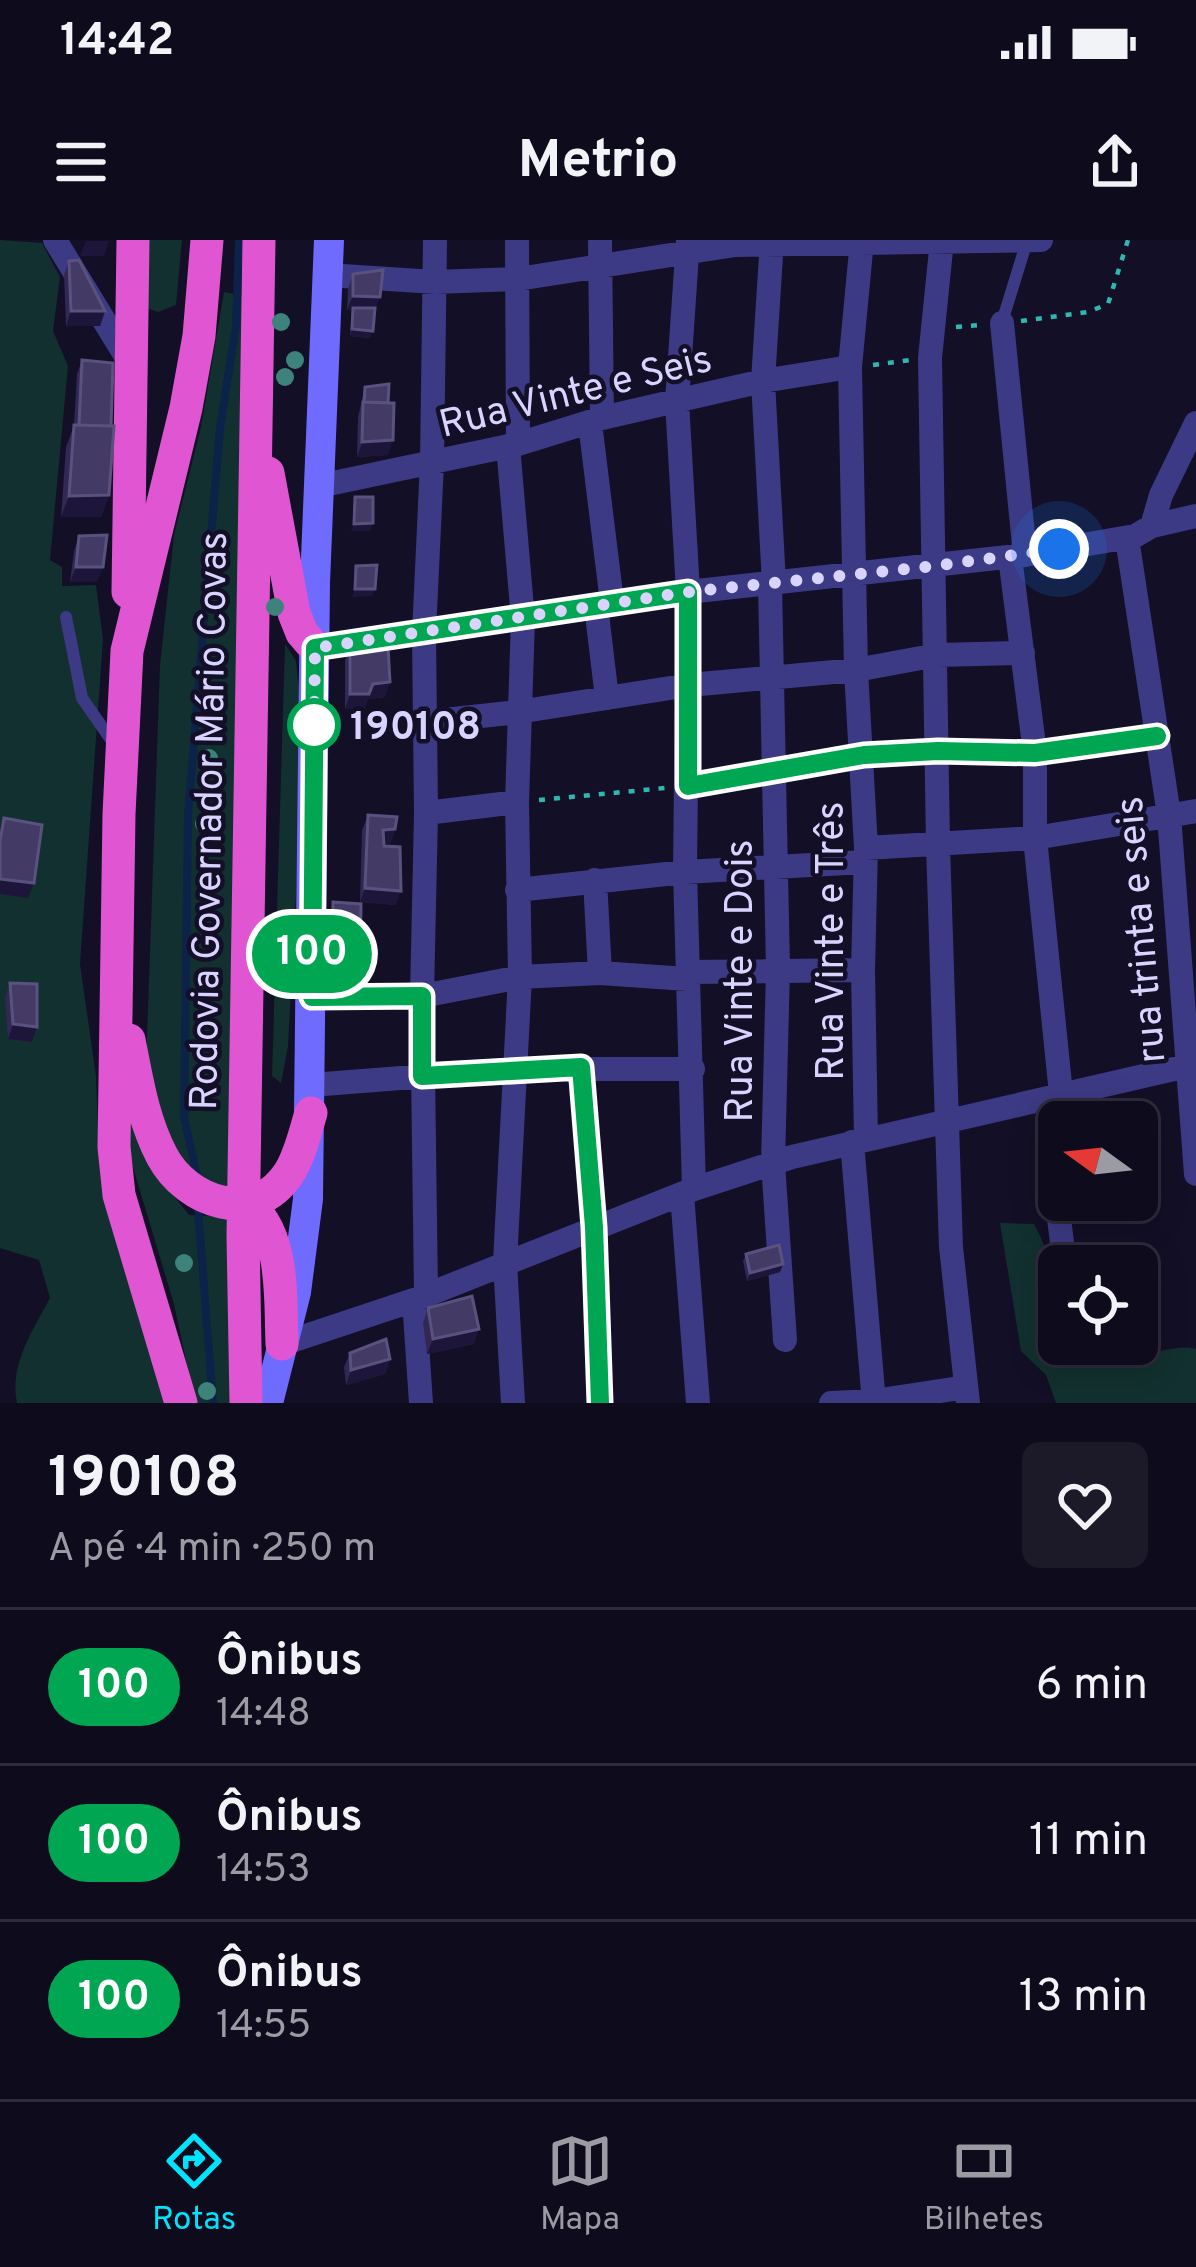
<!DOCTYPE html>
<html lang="pt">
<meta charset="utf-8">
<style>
:root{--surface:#0e0b1c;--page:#1c1929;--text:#f1f3f6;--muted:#9b9ba3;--line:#2e2b3b;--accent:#00e5ff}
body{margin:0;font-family:Overpass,sans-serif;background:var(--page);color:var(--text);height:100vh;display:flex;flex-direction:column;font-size:45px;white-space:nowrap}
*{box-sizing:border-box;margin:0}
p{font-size:39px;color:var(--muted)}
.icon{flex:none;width:66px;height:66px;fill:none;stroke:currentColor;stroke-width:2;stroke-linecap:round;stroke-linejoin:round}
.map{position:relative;height:1163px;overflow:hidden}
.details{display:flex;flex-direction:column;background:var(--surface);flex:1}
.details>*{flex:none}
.badge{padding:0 24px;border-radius:39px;font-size:42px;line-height:78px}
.needle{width:78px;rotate:285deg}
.controls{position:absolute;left:1038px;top:861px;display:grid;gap:24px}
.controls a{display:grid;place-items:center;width:120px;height:120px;border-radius:18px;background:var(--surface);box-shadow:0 6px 30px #0003,0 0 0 3px var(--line);font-size:60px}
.you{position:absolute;width:60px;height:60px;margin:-30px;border:9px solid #fff;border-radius:50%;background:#1a73e8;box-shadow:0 0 0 18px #1a73e833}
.map>.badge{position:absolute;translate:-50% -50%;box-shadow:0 0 0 6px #fff}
.round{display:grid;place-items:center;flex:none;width:126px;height:126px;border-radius:18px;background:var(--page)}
.overview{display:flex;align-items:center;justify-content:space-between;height:204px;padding:0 48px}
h1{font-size:57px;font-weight:700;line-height:90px}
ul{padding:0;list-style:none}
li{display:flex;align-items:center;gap:36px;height:156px;padding:0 48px;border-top:3px solid var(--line)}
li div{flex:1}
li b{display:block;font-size:45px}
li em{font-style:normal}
li .badge{min-width:132px;font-weight:700;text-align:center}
.status{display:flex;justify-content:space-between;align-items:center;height:84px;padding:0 60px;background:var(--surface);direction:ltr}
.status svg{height:33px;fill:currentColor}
header{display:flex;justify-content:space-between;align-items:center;height:156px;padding:0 48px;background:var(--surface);font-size:54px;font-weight:700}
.menu{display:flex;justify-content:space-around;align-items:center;height:168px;border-top:3px solid var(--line);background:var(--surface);font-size:33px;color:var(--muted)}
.menu a{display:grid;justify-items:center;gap:6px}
.menu .on{color:var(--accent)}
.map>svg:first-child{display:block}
</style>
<div class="status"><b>14:42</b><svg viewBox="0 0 49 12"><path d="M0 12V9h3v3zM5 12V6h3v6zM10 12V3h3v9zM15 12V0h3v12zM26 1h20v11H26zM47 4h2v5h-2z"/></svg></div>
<header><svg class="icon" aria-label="menu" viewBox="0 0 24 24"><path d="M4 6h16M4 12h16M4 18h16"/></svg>Metrio<svg class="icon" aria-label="share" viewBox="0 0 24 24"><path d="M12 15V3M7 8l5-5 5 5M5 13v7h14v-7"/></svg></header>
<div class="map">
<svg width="1196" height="1163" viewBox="0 0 1196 1163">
<rect width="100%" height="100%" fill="#130f26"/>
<path fill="#12302f" d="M0 0 42 3 60 37 53 91 68 126 50 320 62 327V346L96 345 103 399 80 724 96 836 99 916 166 1163H17C9 1125 33 1090 50 1058L39 1020 0 1008Z
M148 0H182L176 65 158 72 146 68Z
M224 52 250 57 230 947 210 950 174 911 146 828 160 425 174 295 201 187Z
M285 404 296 421 300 460V580L288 806 281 843 272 836Z
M127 824 166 946 189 975 234 977 231 1163H195L174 1064 126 904Z
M1000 983 1034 984C1054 1019 1059 1064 1059 1104H1071L1074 1110C1111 1101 1103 1108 1134 1113 1155 1116 1175 1103 1196 1109V1163H1056L1046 1135 1021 1111Z"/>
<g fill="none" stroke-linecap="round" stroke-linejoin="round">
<path stroke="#0c2248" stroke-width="8" d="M198 940 184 877 188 575 220 188 236 85 239 0
M198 969 213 1163"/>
<path stroke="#2fb8b0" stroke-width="4.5" stroke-dasharray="6 9" stroke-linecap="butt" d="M1021 81 1088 72 1108 64 1128 0
M956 87 980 85
M873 125 910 120
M539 560 665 548"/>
<path stroke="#3d3a85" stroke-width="12" d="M1002 82 1027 1
M66 377 82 458 114 504"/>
<path stroke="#3d3a85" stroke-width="24" d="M55 0 130 123
M517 0 518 204
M600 0 602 178
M688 0 677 161 688 352 685 632 694 949
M772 0 763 141 774 343
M862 0 850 127 856 430 866 608 863 730 866 899
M942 0 930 118 938 605 951 1007 968 1163
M327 35 435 42 518 39 735 5 1041 0
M1002 83 1025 315
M590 183 612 362
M508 206 523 379 517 562 520 737 505 1022 513 1163
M319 246 518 204 602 178 763 141 850 127
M1152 286 1161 255 1196 183
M1127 298 1169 575 1196 934
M1010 317 1035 513V598L1061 854C1046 901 1059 976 1065 1026
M770 344 778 729 773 923 785 1100
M596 366 607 458
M315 408 688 352 1025 315 1135 296 1152 286 1196 276
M426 482 518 472 689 445 856 430 937 415 1023 413
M688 546 864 515 937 511 1035 513 1157 497
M426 573 517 562
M866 608 1035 598 1196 571
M595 640 600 733
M517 650 685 632 864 622
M688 732 863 730
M312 757 422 756 520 737 600 733 687 739
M581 827 594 987 600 1163
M311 845 517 829H693
M852 902 874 1163
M682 954 698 1163
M426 1055 422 756 426 573 424 393 432 223 435 0
M414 1060 421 1163
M282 1104 414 1060 694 949 792 917 1196 824
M831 1163 874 1161 966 1147"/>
<path stroke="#6f6bff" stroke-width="30" d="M268 1163 296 1052 308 959 315 343 329 0"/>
<path stroke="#e055d1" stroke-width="33" d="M268 233 294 373 302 393 315 408
M128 352 133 0
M129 800C137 840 143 880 162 916 187 963 254 986 289 933 300 916 305 892 311 873
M244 962C286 990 280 1058 282 1104
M181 1163 119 955 114 907 119 574 127 411 186 168 199 96 207 0
M246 1163 243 996 259 0"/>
</g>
<g fill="#3d827b">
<circle cx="281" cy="82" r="9"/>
<circle cx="295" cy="120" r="9"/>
<circle cx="285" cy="137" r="9"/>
<circle cx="275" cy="367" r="9"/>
<circle cx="209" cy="518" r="9"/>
<circle cx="204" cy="584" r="9"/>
<circle cx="184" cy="1023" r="9"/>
<circle cx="207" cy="1151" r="9"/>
</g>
<path fill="#312854" d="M69 21 105 71 100 86H66L64 35Z
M353 34 380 57 375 68 370 98 350 96 352 70H347L348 49Z
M82 120 109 255 101 277H61L66 207 74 185 77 134Z
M365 147 388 215 357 217 358 177Z
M79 296 97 342H70L74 311Z
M350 406 385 457 368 459 364 468 345 469V420Z
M368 575 395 589 390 604H384L396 665 360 662 362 590Z
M333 662 360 734 354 749 332 748 333 711H327L328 677Z
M10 743 32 802 8 799 5 757Z
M746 1014 783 1024 780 1032 747 1041 743 1021Z
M428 1068 474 1104 427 1114 423 1083Z
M350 1113 390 1119 385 1134 346 1145 344 1127Z"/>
<path fill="#1d163a" d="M86 1H109L104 16H80Z
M353 56 380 57 374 71 347 70Z
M71 71H105L100 86H66Z
M352 89 373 91 370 98 350 96Z
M393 200 388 215 357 217 362 202Z
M109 255 101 277H61L69 256Z
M373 283 370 291H351L354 284Z
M76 327H103L97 342H70Z
M355 349H375L372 356 352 357Z
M390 442 385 457 368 459 364 468 345 469 350 454 373 444Z
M395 589 390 604 378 605 383 590Z
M0 639 34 643 28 658 0 654Z
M365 648 401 651 396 665 360 662Z
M333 697H338L333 711H327Z
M337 734H360L354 749 332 748Z
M13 784 37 787 32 802 8 799Z
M783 1024 780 1032 747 1041 750 1033Z
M479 1089 474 1104 427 1114 433 1099Z
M390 1119 385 1134 346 1145 351 1130Z"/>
<path fill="#433a66" stroke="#5a527e" stroke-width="3" d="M79 20 105 71H71L69 21Z
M383 30 380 57 353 56V34Z
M353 68H375L373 91 352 89Z
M82 120 113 123 111 186 79 185Z
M389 144 388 163 364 162 365 147Z
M363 162 394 163 393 200 362 202Z
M74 185 114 186 109 255 69 256Z
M355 257H373V283L354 284Z
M107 295 103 327H76L79 296Z
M377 325 375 349H355L356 326Z
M350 406H388L390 442 373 444 369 454H350Z
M368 575 397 577 395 589 383 590 384 606 400 607 401 651 365 648Z
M4 578 42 585 34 643 0 639V601Z
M333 662 361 664 360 734H337L338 697H333Z
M10 743 37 744V787L13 784Z
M779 1005 783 1024 750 1033 746 1014Z
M472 1056 479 1089 433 1099 428 1068Z
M386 1099 390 1119 351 1130 350 1113Z"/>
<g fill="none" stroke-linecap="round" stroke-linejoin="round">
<g stroke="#fff" stroke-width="27">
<path id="line" d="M600 1163 594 987 581 827 422 836V756L312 757 315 408 688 352V546L864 515 938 511 1035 513 1157 496"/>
</g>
<use href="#line" stroke="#00a651" stroke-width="18"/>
<path stroke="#d9d4ff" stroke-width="12" stroke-dasharray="0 21.6" d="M314 485V495L315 408 688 352 934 326 1059 309"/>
</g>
<circle fill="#fff" stroke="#00a651" stroke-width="6" cx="314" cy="485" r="24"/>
<g text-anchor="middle" stroke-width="9" stroke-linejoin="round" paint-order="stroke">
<g font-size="39" fill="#d9d4ff" stroke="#130f26">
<text transform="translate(575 150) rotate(-14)" y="14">Rua Vinte e Seis</text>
<text transform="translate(207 581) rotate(-89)" y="14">Rodovia Governador Mário Covas</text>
<text transform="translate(1139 690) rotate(-95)" y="14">rua trinta e seis</text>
<text transform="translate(829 701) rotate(-90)" y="14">Rua Vinte e Três</text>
<text transform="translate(738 741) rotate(-90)" y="14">Rua Vinte e Dois</text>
</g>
<g font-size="39" font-weight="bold" fill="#d9d4ff" stroke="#130f26" text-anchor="start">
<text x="350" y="499">190108</text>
</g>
</g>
</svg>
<div class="controls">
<a><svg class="needle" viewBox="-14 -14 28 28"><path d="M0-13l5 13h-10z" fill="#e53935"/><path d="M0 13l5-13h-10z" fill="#9b9ba3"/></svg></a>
<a><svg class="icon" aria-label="locate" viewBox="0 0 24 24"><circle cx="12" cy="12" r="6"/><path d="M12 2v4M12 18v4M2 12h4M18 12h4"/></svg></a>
</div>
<div class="you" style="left:1059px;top:309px"></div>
<b class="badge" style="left:312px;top:714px;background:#00a651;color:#fff">100</b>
</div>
<section class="details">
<div class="overview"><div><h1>190108</h1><p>A pé · 4 min · 250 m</p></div><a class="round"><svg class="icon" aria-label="heart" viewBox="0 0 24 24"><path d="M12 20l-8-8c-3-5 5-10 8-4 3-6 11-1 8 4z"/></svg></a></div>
<ul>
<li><span class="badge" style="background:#00a651;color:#fff">100</span><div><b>Ônibus</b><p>14:48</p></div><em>6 min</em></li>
<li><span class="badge" style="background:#00a651;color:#fff">100</span><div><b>Ônibus</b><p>14:53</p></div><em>11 min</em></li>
<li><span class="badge" style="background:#00a651;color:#fff">100</span><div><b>Ônibus</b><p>14:55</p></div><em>13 min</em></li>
</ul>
</section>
<nav class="menu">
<a class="on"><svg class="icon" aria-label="directions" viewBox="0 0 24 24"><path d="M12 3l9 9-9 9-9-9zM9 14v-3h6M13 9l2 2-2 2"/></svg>Rotas</a>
<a><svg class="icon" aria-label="map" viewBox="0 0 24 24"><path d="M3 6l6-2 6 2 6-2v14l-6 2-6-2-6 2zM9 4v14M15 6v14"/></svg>Mapa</a>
<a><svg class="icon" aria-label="tickets" viewBox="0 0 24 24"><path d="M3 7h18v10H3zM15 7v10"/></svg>Bilhetes</a>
</nav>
